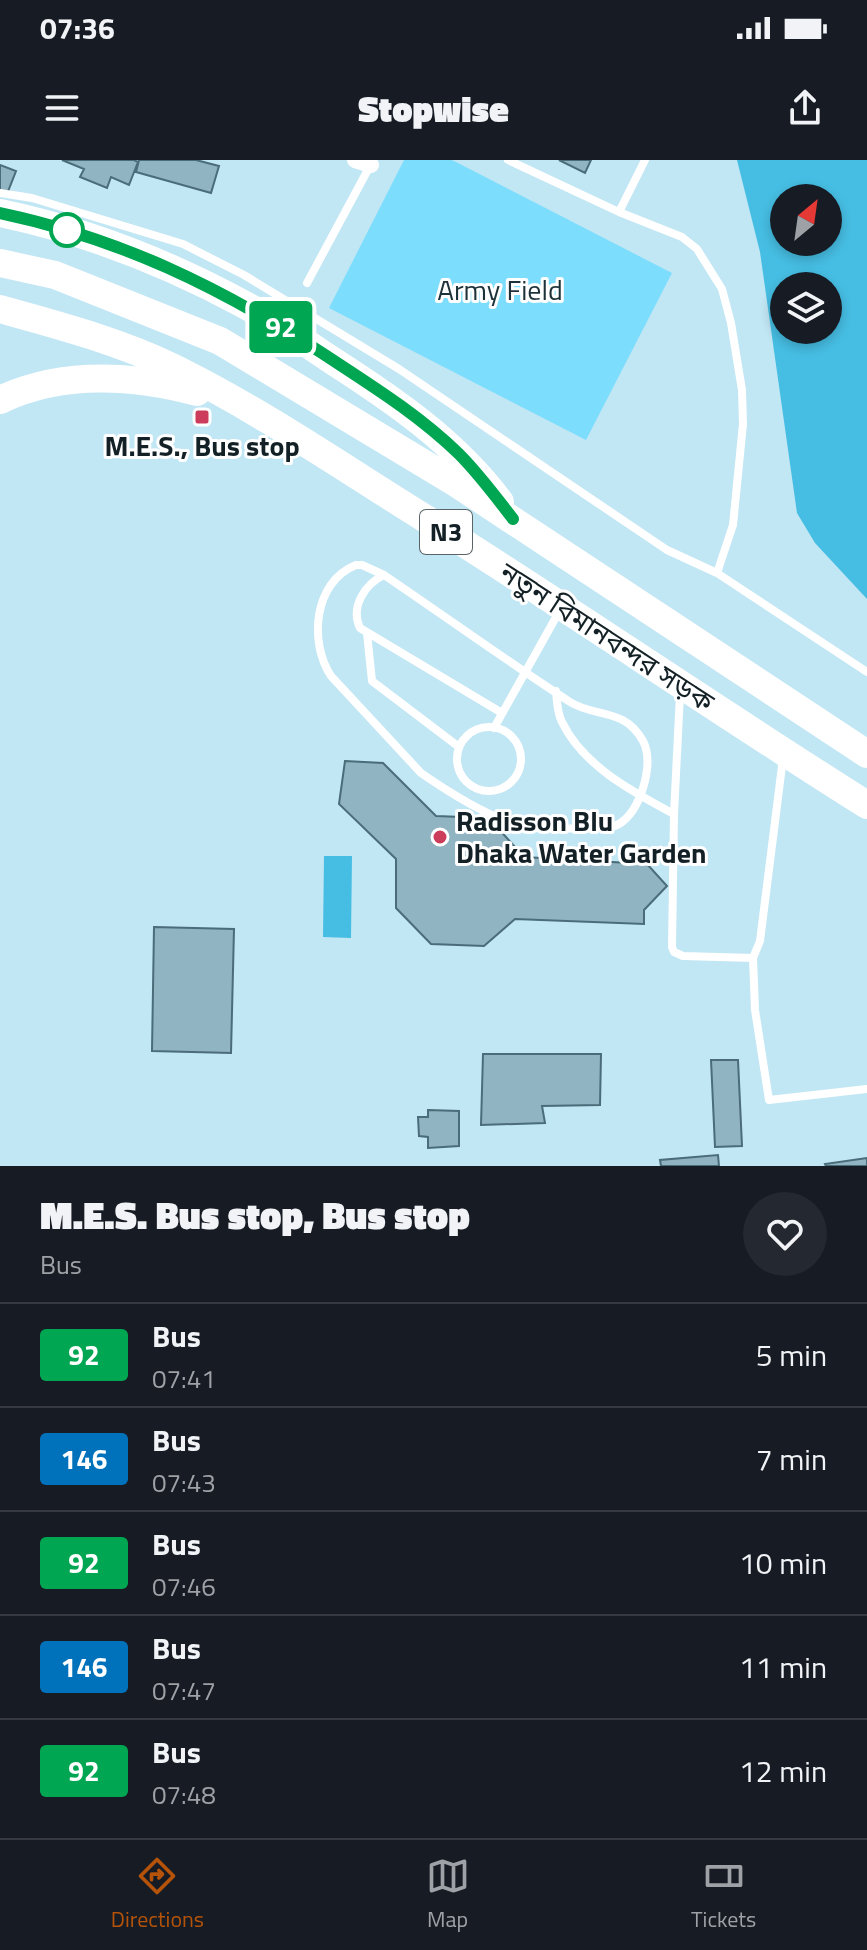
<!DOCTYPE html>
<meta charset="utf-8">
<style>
:root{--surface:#171b24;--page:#242831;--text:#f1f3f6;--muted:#9ea1a6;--line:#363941;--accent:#b45309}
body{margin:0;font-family:"Titillium Web","Noto Sans Bengali",sans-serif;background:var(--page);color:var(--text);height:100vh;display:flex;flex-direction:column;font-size:30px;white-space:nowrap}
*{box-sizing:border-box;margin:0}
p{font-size:26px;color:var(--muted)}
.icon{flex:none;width:44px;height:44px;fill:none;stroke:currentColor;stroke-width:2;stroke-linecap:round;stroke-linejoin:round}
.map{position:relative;height:1006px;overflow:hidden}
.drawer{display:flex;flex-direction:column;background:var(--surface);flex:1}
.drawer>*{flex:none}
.badge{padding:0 16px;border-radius:6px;font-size:28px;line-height:52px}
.needle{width:52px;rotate:29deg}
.fabs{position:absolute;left:770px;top:24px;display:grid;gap:16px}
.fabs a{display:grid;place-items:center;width:72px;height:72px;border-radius:50%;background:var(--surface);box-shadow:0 4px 12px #0003;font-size:40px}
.map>.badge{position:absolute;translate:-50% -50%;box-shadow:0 0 0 4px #fff}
.round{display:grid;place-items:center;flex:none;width:84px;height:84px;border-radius:42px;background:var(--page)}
.head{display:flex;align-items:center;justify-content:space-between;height:136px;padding:0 40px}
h1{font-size:38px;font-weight:800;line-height:60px}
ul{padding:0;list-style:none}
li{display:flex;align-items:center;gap:24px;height:104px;padding:0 40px;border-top:2px solid var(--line)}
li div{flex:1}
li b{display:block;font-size:30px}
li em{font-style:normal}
li .badge{min-width:88px;font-weight:700;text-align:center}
.status{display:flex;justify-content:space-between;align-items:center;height:56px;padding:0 40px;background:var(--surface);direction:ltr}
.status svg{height:22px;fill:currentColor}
header{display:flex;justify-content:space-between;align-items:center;height:104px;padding:0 40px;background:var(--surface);font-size:36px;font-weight:800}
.tabs{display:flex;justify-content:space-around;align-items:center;height:112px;border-top:2px solid var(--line);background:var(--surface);font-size:22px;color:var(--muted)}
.tabs a{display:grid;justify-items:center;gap:4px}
.tabs .active{color:var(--accent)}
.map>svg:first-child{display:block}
</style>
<div class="status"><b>07:36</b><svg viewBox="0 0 49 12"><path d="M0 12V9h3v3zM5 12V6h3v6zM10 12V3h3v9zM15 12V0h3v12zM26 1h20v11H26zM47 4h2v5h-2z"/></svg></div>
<header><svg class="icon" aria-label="menu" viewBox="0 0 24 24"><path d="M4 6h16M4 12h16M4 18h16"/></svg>Stopwise<svg class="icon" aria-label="share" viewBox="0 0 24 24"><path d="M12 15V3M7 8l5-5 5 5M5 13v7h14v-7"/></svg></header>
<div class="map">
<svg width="867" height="1006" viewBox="0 0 867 1006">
<rect width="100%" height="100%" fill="#c1e6f4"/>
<path fill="#7dddfd" d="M404 0H452L672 113 586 280 329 148Z"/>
<path fill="#46bee3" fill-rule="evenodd" d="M737 0H867V439L815 383 797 353 760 92ZM784 38H828V82H784ZM784 126H828V170H784Z
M324 696H352L351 778 323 777Z"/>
<path fill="#90b4c2" stroke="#4b6c79" stroke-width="2" d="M62 0H134L138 2 129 25 111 17 107 28 80 17 84 9Z
M139 0H196L219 6 211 33 136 12Z
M559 0H591L585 13Z
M0 5 16 11 7 34 0 31Z
M345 601 383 603 436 656 489 658 524 697 647 704 667 726 644 750V764L515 759 484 786 431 784 396 748V699L339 644Z
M154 767 234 769 231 893 152 891Z
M483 894H601L600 945 542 946 545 963 481 965Z
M711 900H738L742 986 715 987Z
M428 950 459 951V986L428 988V977L419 976 418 957H428Z
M718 995 719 1006H661L660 1000Z
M867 998V1006H826L825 1004Z"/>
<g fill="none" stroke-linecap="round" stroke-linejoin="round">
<path stroke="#fff" stroke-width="8" d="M508 0 619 52 645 0
M0 33 32 38 183 84 244 115 399 209 667 390 717 413 867 512
M619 52 682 77 697 89 722 129 731 163 742 230 743 264 733 365 717 413
M307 123 371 4
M356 405H362L384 415C446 457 507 501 570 542 595 558 624 547 643 581 651 596 647 618 641 634 636 647 629 660 615 666 602 670 531 669 518 665 487 656 447 631 421 613L331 516C309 483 313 422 356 405Z
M384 415C365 424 350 447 360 468L502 553
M367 473 372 521 459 587
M556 531C557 541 557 553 562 562 583 606 633 632 674 654
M680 534 674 654 672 787 674 792 683 796 753 798
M457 599a32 32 0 1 1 64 0a32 32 0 1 1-64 0Z
M494 568 560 450
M783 598 760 781 753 798 755 850 769 940 867 929"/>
<path stroke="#fff" stroke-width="16" d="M355 0 371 5"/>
<path stroke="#fff" stroke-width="28" d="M0 53C86 71 168 103 245 145 276 161 304 182 333 201 395 241 455 282 500 342
M0 103 55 115 220 181 456 323 867 594
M0 149C58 165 118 181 172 207 260 250 342 307 426 359 574 452 719 552 867 645
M0 240C63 210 132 215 197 232"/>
</g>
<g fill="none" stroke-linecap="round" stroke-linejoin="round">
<g stroke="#fff" stroke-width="18">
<path id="line" d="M0 53C119 78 220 127 322 193 369 224 418 254 459 294 479 314 496 337 513 359"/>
</g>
<use href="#line" stroke="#00a651" stroke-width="12"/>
</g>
<circle fill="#fff" stroke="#00a651" stroke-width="4" cx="67" cy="70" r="16"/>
<g fill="#cc3c5b" stroke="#fff" stroke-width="3">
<rect x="194" y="249" width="16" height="16" rx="4"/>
<circle cx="440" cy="677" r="8"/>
</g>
<g text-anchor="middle" stroke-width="6" stroke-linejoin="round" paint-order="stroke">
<rect fill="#fff" stroke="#5a6467" stroke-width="2" x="420" y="350" width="52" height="44" rx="6"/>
<g font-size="26" font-weight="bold" fill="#132126">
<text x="446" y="381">N3</text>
</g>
<g font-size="28" fill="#1d3239" stroke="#fff">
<text x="500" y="140">Army Field</text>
</g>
<g font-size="28" font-weight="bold" fill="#132126" stroke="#fff">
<text x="202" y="296">M.E.S., Bus stop</text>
<text x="456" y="671" text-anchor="start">Radisson Blu<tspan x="456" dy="32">Dhaka Water Garden</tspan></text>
</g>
<g font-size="28" fill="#132126" stroke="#fff">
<text transform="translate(607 477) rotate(33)" y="10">নতুন বিমানবন্দর সড়ক</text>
</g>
</g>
</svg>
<div class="fabs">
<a><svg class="needle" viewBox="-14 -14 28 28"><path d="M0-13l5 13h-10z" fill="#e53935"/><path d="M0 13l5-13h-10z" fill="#9ea1a6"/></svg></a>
<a><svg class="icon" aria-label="layers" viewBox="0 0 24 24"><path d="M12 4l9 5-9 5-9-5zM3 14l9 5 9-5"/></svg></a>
</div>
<b class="badge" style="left:281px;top:167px;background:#00a651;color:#fff">92</b>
</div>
<section class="drawer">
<div class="head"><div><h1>M.E.S. Bus stop, Bus stop</h1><p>Bus</p></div><a class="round"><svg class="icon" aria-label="heart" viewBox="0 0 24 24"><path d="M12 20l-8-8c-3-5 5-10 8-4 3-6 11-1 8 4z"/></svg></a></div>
<ul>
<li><span class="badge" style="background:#00a651;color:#fff">92</span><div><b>Bus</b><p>07:41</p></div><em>5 min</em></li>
<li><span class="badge" style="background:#0072bc;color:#fff">146</span><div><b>Bus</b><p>07:43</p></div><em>7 min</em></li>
<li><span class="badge" style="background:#00a651;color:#fff">92</span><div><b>Bus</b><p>07:46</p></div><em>10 min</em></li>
<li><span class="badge" style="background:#0072bc;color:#fff">146</span><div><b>Bus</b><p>07:47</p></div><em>11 min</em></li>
<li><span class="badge" style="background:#00a651;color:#fff">92</span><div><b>Bus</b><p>07:48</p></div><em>12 min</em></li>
</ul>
</section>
<nav class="tabs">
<a class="active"><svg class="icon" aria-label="directions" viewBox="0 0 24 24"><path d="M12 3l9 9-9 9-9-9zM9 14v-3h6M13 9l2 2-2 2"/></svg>Directions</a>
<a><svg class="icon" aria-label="map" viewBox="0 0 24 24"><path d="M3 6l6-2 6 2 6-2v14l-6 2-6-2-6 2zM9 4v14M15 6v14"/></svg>Map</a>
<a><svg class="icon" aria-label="tickets" viewBox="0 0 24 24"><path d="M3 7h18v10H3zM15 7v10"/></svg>Tickets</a>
</nav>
